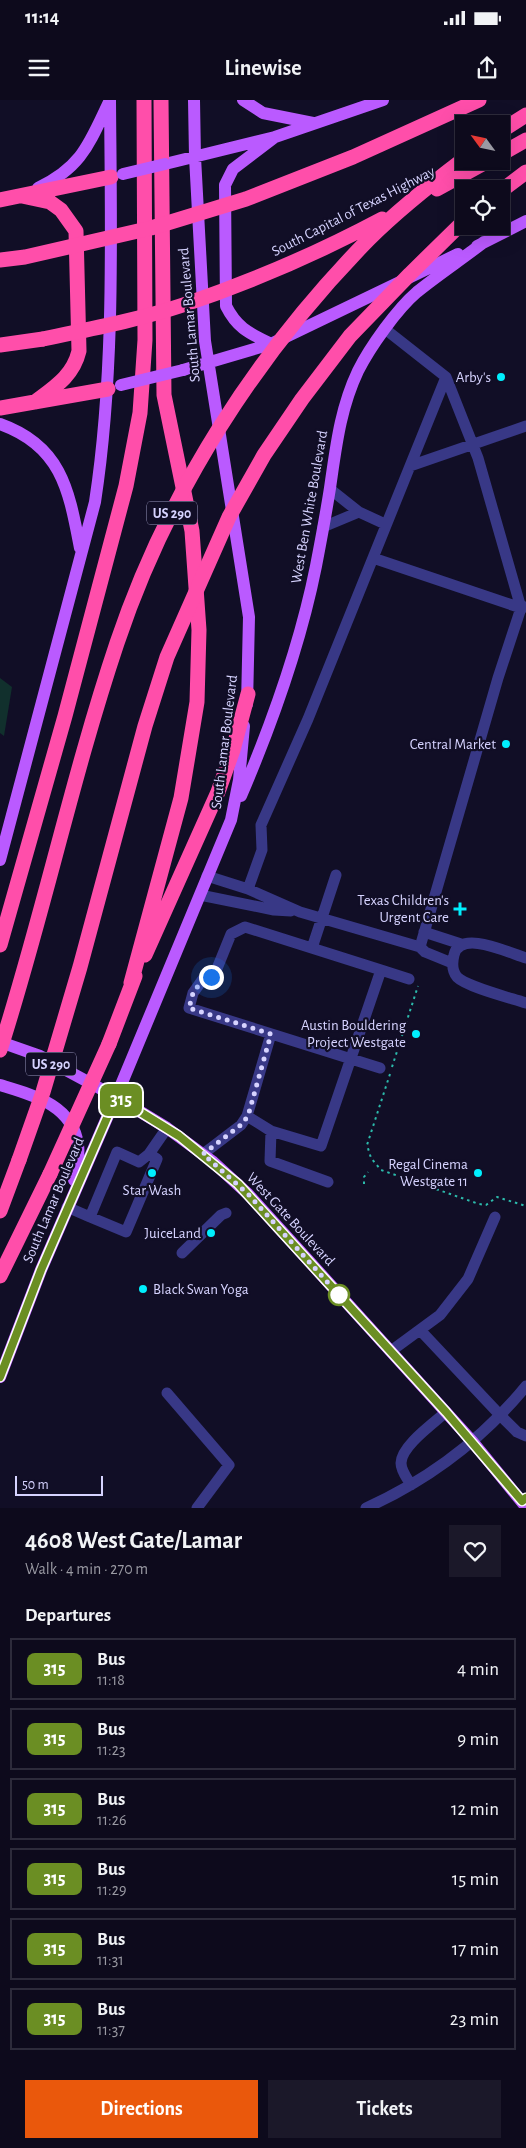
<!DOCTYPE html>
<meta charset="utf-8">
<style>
:root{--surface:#0d0a1c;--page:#1b1829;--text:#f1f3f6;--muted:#9a9aa3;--line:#2d2b3b;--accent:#ea580c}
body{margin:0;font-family:"Alegreya Sans",sans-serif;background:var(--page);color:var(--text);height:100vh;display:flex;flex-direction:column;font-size:19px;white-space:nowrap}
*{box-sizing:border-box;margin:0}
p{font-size:16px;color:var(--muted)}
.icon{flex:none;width:28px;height:28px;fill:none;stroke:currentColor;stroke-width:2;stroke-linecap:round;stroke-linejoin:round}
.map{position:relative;height:1408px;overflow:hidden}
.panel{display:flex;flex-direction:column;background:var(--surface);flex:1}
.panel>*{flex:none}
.badge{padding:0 10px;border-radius:8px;font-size:18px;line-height:32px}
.needle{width:32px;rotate:303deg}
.controls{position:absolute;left:455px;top:15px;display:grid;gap:10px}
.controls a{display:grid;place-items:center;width:55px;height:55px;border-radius:0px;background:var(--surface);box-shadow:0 5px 20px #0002,0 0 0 1px var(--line);font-size:25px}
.scale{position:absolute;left:15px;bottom:12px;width:88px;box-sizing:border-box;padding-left:5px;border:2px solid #d6d3ff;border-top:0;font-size:14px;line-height:18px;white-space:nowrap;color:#d6d3ff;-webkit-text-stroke:4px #110e26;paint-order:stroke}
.you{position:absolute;width:25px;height:25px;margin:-12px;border:4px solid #fff;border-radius:50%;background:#1a73e8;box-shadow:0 0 0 8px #1a73e833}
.map>.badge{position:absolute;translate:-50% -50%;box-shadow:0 0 0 2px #fff}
h2{padding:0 25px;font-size:19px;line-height:45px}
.round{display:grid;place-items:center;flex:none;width:52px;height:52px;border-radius:0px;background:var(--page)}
.headline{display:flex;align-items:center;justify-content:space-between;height:85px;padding:0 25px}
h1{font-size:24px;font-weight:700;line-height:38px}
.button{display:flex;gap:10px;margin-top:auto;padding:10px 25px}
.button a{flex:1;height:58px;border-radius:0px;background:var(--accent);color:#fff;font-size:20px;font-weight:700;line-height:58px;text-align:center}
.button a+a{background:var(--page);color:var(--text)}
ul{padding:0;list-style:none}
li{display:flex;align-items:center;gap:15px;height:62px;margin:0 10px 8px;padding:0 15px;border:2px solid var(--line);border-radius:0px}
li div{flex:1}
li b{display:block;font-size:19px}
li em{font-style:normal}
li .badge{min-width:55px;font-weight:700;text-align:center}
.status{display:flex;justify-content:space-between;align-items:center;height:35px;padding:0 25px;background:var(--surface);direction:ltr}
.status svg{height:14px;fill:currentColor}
header{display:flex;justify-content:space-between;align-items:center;height:65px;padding:0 25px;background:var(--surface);font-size:22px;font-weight:700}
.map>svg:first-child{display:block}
</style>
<div class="status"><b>11:14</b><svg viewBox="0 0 49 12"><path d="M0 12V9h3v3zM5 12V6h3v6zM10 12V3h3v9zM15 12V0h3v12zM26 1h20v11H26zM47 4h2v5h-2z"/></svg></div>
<header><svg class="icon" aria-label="menu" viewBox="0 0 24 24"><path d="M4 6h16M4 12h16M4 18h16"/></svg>Linewise<svg class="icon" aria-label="share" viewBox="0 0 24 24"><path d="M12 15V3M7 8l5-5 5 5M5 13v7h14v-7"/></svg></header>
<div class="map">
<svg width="526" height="1408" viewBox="0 0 526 1408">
<rect width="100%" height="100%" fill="#110e26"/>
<path fill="#11302d" d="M0 578 12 587 4 636 0 633Z"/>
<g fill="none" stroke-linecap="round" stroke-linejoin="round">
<path stroke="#2cbaab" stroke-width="2" stroke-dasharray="2.5 4" stroke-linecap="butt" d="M392 967 418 886
M390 974 367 1045 371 1058 381 1070 479 1104 486 1105 497 1097 526 1106
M364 1084V1077L368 1072"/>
<path stroke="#383886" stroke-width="11" d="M385 229 446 277 478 358 521 508 498 578 420 847
M410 366 446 277
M330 389 359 412 385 424
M323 427 359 412
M373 458 521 508 526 507
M207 776 248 789 300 812 420 847 425 852 452 863
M248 789 262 750 261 725 308 619 410 366 526 326
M200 795 274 810 291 811
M424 832 461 844
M312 848 336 775
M526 858C509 853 460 829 454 855 452 863 452 871 457 877 467 887 511 898 526 903
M381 870 409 879
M247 1016 271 1031 270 1061 328 1082
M271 1031 321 1046 381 870 245 827 231 834 214 876 203 879 193 893 189 908 380 968
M203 1054 241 1025 247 1016 271 934
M67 1107 90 1117 117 1052 139 1062 149 1054 167 1028
M90 1117 126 1132 157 1059 149 1054
M182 1153 221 1115 226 1113
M420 1230 499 1314 517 1332 526 1336
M391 1251 440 1215 468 1179 495 1117
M167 1293 229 1365 197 1408
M411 1385C407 1378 401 1371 401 1363 401 1346 434 1323 446 1312
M366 1408C430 1379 482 1340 526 1286"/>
<path stroke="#ba5aff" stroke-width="12" d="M194 0 195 57 205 241 249 517 247 604
M243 0 263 13 313 23
M165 64 275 37 383 0
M38 88C82 67 89 44 109 2
M477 146 526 121
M271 244C249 233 237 228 226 206L225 85 233 69 275 37
M183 270 271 244 458 154
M0 324C62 346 69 391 80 448
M241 696C273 621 300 546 316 466 321 440 326 414 330 388 336 347 340 309 358 271 370 247 397 209 417 192 438 175 462 159 484 142
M0 760 95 402C115 271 111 132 110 0
M0 942 40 956 116 997 167 1028 212 1061 248 1094 298 1149 472 1341 526 1407
M0 985C33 995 73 1005 78 1045 80 1056 76 1069 74 1080
M0 1277 41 1170 116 997 231 720 239 680 244 626"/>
<path stroke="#ff4eaa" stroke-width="15" d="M501 31 526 15
M501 54 526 40
M501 91 526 72
M22 96 50 102 61 110 76 131 79 251C73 276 55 287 35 302
M0 100 111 77
M0 245 43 239
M0 308 108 289
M0 845 65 616 126 386 140 313 145 240 144 0
M145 855 218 692 233 650 248 594
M131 883 181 698 197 602 199 530 192 431 164 295 161 0
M109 944 135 876
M0 1111 19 1060
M0 1176 50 1074"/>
<path stroke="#ba5aff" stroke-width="12" d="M123 74 165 64
M121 285 183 270"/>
<path stroke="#ff4eaa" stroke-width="15" d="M437 89 488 61
M0 160 25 157 151 128 246 99 353 57 479 0
M43 239C90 229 138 220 183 205 251 182 318 153 382 119
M0 950C43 816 72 677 117 543 168 391 257 253 369 139 398 110 431 84 464 59
M19 1060 43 992 80 867 145 626 167 557 229 417 264 355 302 299 350 236 410 174 464 121
M50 1074 109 944"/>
</g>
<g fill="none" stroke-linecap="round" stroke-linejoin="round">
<g stroke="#fff" stroke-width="11">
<path id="line" d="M0 1277 41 1170 116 997 179 1036 238 1084 446 1312 522 1401 526 1398"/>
</g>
<use href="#line" stroke="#6b8e23" stroke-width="8"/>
<path stroke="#d6d3ff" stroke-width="5" stroke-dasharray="0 9" d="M211 877 203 879 193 893 189 908 271 934 248 1016 241 1025 203 1054 248 1094 339 1195"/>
</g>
<g fill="#00effe" stroke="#110e26" stroke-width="2">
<circle cx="501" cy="277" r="5"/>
<circle cx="506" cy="644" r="5"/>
<path d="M457.5 801.5h5v5h5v5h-5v5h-5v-5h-5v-5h5z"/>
<circle cx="416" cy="934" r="5"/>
<circle cx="152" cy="1073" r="5"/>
<circle cx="478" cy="1073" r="5"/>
<circle cx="211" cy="1133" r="5"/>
<circle cx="143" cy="1189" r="5"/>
</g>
<circle fill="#fff" stroke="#6b8e23" stroke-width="2.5" cx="339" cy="1195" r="10"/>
<g text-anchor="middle" stroke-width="4.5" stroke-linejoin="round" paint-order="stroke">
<g fill="#110e26" stroke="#9b98be" stroke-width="1">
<rect x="147" y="401.5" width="50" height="23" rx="4"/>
<rect x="26" y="952.5" width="50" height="23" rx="4"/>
</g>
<g font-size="14" font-weight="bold" fill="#d6d3ff">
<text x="172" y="418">US 290</text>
<text x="51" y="969">US 290</text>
</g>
<g font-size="15" fill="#d6d3ff" stroke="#110e26">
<text transform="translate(353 111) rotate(-27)" y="5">South Capital of Texas Highway</text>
<text transform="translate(189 215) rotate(-95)" y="5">South Lamar Boulevard</text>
<text transform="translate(309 407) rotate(-80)" y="5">West Ben White Boulevard</text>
<text transform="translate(224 642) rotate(-83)" y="5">South Lamar Boulevard</text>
<text transform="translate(53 1100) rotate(-67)" y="5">South Lamar Boulevard</text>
<text transform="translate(291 1119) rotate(47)" y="5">West Gate Boulevard</text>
</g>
<g font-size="15" fill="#d6d3ff" stroke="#110e26" text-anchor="end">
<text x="491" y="282">Arby's</text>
<text x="496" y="649">Central Market</text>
<text x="449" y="805">Texas Children's<tspan x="449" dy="17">Urgent Care</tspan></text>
<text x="406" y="930">Austin Bouldering<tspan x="406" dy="17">Project Westgate</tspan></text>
<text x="468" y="1069">Regal Cinema<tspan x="468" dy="17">Westgate 11</tspan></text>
<text x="152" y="1095" text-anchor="middle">Star Wash</text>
<text x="201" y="1138">JuiceLand</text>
<text x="153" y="1194" text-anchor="start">Black Swan Yoga</text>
</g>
</g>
</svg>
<div class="controls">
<a><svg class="needle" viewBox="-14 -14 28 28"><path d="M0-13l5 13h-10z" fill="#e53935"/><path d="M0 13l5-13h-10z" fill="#9a9aa3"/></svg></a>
<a><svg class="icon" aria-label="locate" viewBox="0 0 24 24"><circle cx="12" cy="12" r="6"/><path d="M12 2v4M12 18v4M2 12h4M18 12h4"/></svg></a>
</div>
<div class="scale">50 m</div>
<div class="you" style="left:211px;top:877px"></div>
<b class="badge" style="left:121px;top:1000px;background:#6b8e23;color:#fff">315</b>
</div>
<section class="panel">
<div class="headline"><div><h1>4608 West Gate/Lamar</h1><p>Walk · 4 min · 270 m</p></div><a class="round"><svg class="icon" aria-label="heart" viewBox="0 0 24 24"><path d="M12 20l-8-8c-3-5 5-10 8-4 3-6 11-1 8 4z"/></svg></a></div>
<h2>Departures</h2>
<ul>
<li><span class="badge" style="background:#6b8e23;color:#fff">315</span><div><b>Bus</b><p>11:18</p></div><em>4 min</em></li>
<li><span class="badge" style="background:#6b8e23;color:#fff">315</span><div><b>Bus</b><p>11:23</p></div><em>9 min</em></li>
<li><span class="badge" style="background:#6b8e23;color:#fff">315</span><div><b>Bus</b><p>11:26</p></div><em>12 min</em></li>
<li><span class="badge" style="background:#6b8e23;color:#fff">315</span><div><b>Bus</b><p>11:29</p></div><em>15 min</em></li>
<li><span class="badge" style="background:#6b8e23;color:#fff">315</span><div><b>Bus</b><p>11:31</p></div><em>17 min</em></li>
<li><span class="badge" style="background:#6b8e23;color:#fff">315</span><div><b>Bus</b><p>11:37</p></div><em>23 min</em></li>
</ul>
<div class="button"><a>Directions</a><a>Tickets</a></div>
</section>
